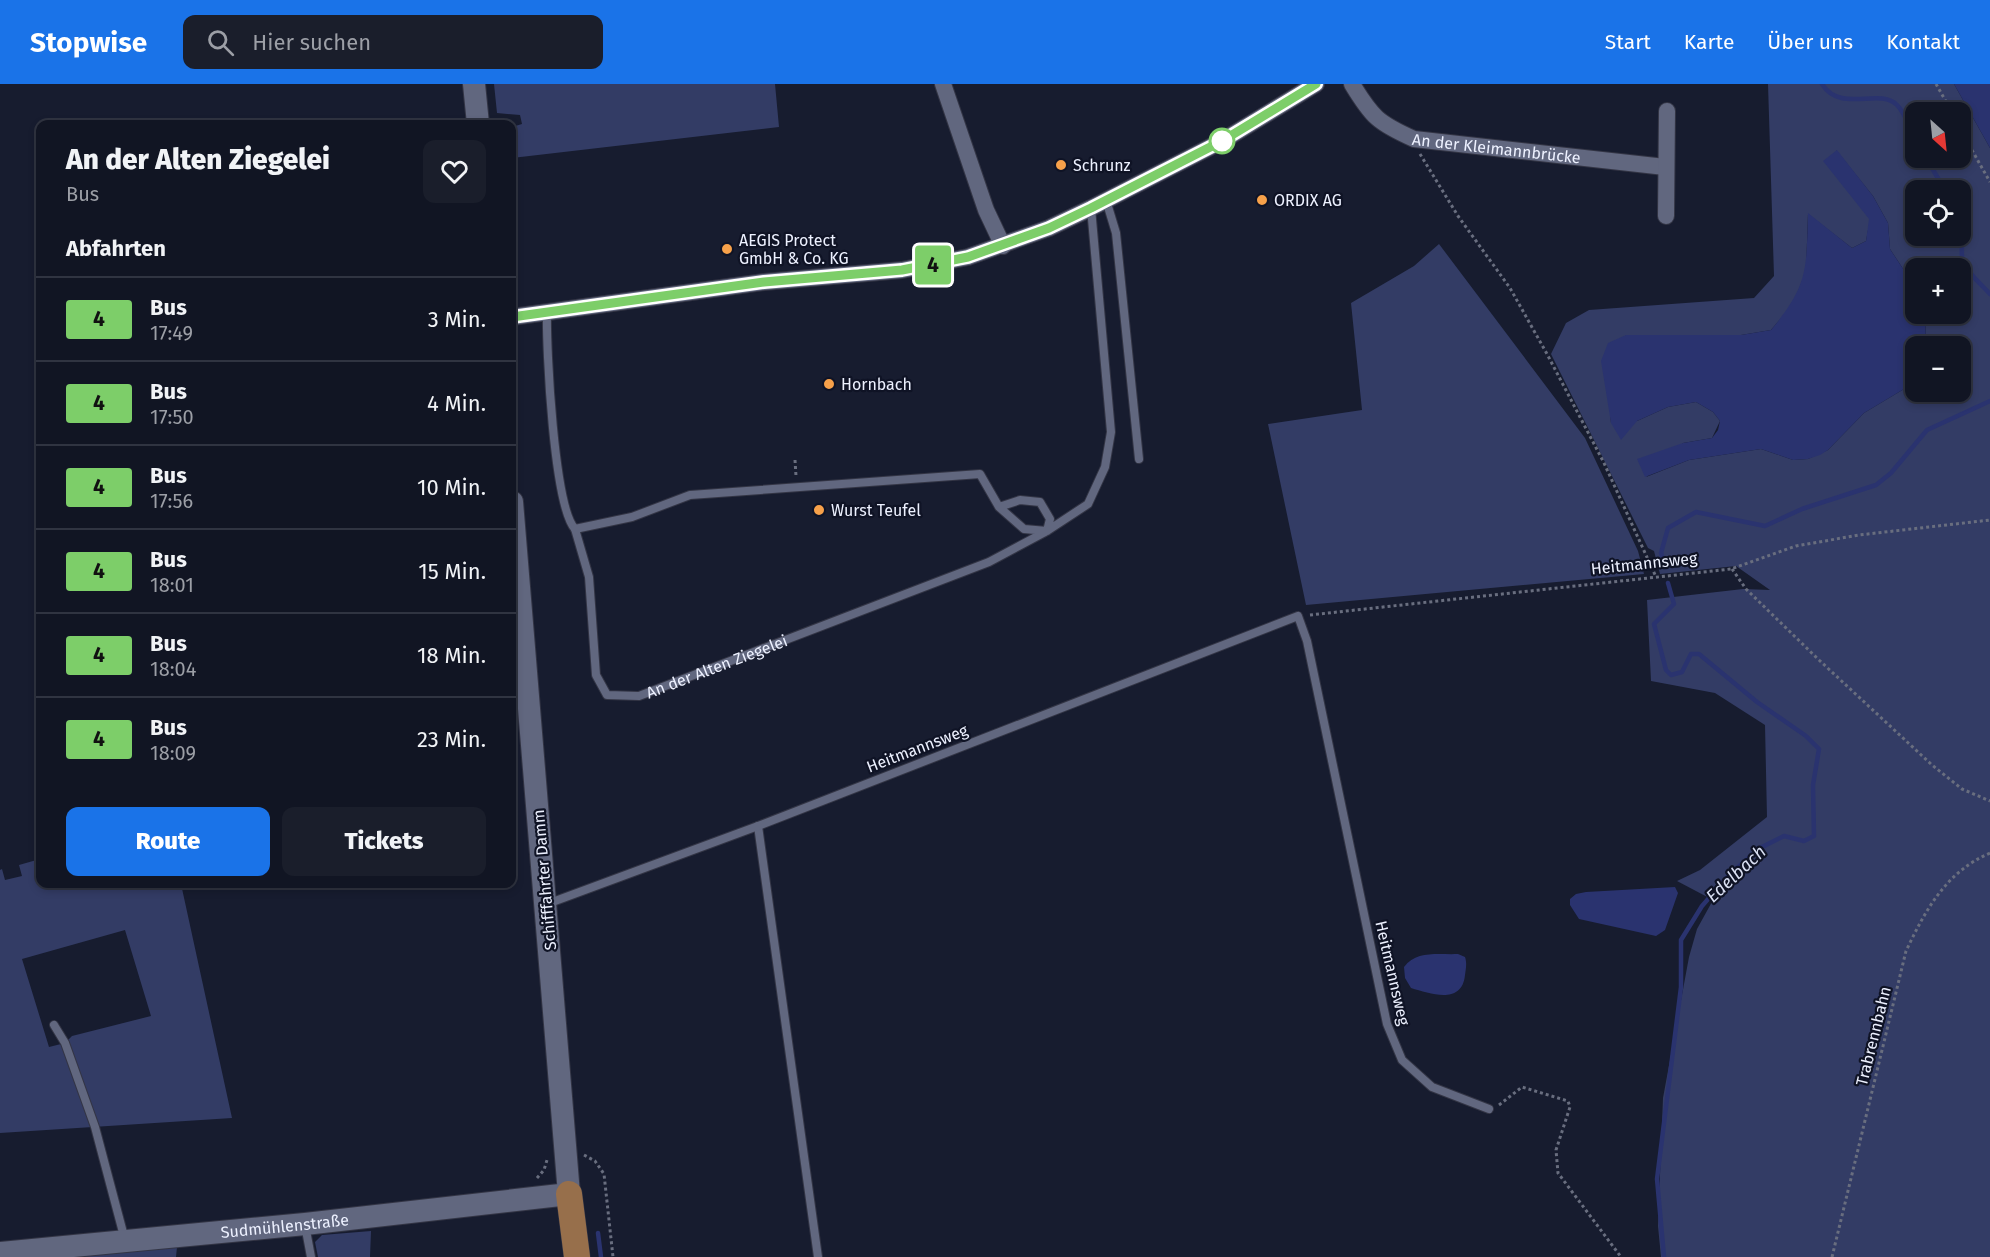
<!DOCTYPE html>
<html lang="de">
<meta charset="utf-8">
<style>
:root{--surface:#111523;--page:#1a1e2b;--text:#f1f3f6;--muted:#9c9fa6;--line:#303441;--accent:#1a73e8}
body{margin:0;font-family:"Fira Sans",sans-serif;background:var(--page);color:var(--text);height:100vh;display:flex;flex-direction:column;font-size:22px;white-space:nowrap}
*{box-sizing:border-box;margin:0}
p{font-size:20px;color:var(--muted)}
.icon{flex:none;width:33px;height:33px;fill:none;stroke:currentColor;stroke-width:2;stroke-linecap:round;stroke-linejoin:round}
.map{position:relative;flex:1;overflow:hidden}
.panel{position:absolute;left:36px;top:36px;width:480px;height:768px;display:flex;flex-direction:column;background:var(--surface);border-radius:12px;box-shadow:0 3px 9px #0003,0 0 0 2px var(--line)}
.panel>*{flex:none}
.badge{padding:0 12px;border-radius:4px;font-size:21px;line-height:39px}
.needle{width:39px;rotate:153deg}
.tools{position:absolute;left:1905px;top:18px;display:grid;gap:12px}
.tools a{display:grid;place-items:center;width:66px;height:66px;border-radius:12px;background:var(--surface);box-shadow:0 3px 9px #0003,0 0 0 2px var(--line);font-size:30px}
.map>.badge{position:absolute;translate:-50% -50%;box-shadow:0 0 0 3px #fff}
h2{padding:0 30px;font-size:22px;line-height:54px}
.round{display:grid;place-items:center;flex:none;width:63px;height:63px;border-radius:12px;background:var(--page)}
.summary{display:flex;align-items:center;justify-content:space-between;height:102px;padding:0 30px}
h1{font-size:28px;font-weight:800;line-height:45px}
.cta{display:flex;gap:12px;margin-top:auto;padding:12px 30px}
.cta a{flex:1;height:69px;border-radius:12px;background:var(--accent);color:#fff;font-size:24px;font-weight:800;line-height:69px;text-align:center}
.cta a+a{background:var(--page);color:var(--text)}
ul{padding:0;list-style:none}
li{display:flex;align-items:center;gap:18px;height:84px;padding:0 30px;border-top:2px solid var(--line)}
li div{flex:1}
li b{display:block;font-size:22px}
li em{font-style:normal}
li .badge{min-width:66px;font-weight:700;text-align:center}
header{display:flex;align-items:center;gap:36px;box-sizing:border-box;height:84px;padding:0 30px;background:var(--accent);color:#fff}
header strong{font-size:28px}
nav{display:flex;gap:33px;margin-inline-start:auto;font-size:21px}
.search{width:420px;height:54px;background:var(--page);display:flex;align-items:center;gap:15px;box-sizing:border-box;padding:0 21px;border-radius:12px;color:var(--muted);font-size:22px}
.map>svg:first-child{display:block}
</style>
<header>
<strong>Stopwise</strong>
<div class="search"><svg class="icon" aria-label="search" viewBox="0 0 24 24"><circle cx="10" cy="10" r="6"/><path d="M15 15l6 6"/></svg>Hier suchen</div>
<nav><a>Start</a><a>Karte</a><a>Über uns</a><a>Kontakt</a></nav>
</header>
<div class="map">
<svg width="1990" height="1173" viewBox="0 0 1990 1173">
<rect width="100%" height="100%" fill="#171c2f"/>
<path fill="#333c65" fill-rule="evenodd" d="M494 0H775L779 43 512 74V43L522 40 520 31 497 29Z
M1768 0H1954L1990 64V1173H1661L1658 1142 1663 1014 1689 873 1697 845 1713 816 1677 797 1700 786 1767 733 1765 641 1715 609 1651 597 1647 516 1743 505 1770 506 1736 482 1660 490 1654 467 1648 464 1551 270 1566 239 1589 226 1754 214 1774 192ZM1916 28H1960V74H1916ZM1836 66 1873 112 1888 139 1890 165 1915 203 1916 184H1960V230H1925L1926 262H1960V308H1916L1915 286 1904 305 1864 329 1828 366 1808 375 1793 376 1761 365 1689 376 1646 393 1683 359 1712 354 1720 337 1713 328 1696 318 1668 323 1637 337 1611 339 1609 317 1626 251H1741L1771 246 1793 220 1806 187 1808 130 1852 164 1866 157 1870 135 1861 123ZM1916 106H1960V152H1916Z
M1439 160 1585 354 1638 467 1644 490 1306 521 1268 340 1362 326 1351 219 1414 182Z
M40 775V800H181L232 1034 0 1049V786L2 785 5 796 22 792 19 781ZM125 846 151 932 72 952 65 959 49 963 22 875Z
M371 1147 370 1173H318L315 1158 322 1151Z
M177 1163 176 1173H67Z"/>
<path fill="#2a336f" d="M1954 0H1990V64Z
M1837 66 1873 112 1888 139 1890 165 1915 203 1916 230H1925L1926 262H1916L1915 286 1904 305 1864 329 1828 366 1820 371 1808 375 1793 376 1761 365 1689 376 1645 393 1637 375 1683 359 1712 354 1718 346 1720 337 1713 328 1696 318 1668 323 1637 337 1621 356 1611 339 1601 277 1608 259 1626 251H1741L1771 246C1809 200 1806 186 1808 129L1852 164 1866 157 1869 135 1823 77Z
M1675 803 1678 809 1665 846 1656 852 1579 835 1570 821V815L1576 810 1586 808Z
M1458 870 1465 873C1467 879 1466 884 1465 891 1462 921 1431 910 1411 904L1405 894 1404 883C1417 866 1438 871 1458 870Z"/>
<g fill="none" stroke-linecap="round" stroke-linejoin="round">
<path stroke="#2a336f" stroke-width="4.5" d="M1822 0C1841 30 1879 3 1897 21 1905 29 1910 45 1916 55
M1926 74 1945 106
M1960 143C1964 154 1961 161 1962 172 1963 185 1981 200 1990 210
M1666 483 1661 469 1668 444 1696 428 1765 442 1802 425 1876 401 1891 389 1927 346 1990 317
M598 1149 601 1173
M1664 1173 1657 1095 1681 903V856L1702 822 1729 791 1760 764 1784 752 1804 757 1814 752 1813 701 1819 665 1806 652 1757 618 1699 570H1691L1682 588 1671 591 1666 586 1654 540 1674 520 1668 499"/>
<g stroke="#333545" stroke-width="10">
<g id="lane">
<path d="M1106 116 1116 149 1139 375"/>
<path d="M547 227C546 264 554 423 575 445"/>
<path id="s1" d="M999 423 1020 416 1040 418 1050 435 1047 447 1024 445 999 423 980 390 690 411 632 433 575 445 589 493 596 591 607 611 639 612 989 478 1047 447 1088 420 1105 383 1111 348 1091 124"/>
<path d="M758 742 818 1173"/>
<path d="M547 820 758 742 1298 532 1307 557 1387 940 1402 976 1432 1003 1489 1025"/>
<path d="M54 941 65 959 95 1043 125 1156"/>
<path d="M305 1141 311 1173"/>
</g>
</g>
<g stroke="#333545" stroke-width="18">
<g id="street">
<path d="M943 0 986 126 1003 162"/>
<path id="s2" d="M1352 0C1372 33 1378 39 1414 55L1665 83"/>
<path d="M1666 132 1667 27"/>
<path d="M512 233 764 198 902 186 968 173 1049 144 1091 124 1222 57 1316 0"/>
</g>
</g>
<g stroke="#333545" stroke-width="24">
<g id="secondary">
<path d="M474 0 478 40"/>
<path id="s3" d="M0 1169 305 1140 569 1110 512 418"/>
</g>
</g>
<g stroke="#333545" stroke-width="27">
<path id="primary" d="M569 1110 577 1173"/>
</g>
<path stroke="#696e7f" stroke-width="3" stroke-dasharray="3 3" stroke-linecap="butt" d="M1936 0 1952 28
M1960 45 1990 98
M1420 70 1458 132 1510 204 1547 270 1604 379 1656 493
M795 376 796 392
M1732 485 1746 505 1819 576 1932 681 1962 705 1990 717
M1310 531 1731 485 1796 462 1859 451 1990 436
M1499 1021 1522 1003 1568 1017 1570 1023 1556 1066 1558 1089 1621 1173
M584 1071 595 1077 604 1090 613 1173
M537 1094 544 1086 547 1076
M1832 1173 1906 867C1926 825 1946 788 1990 769"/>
<use href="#lane" stroke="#61677f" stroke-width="8"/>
<use href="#street" stroke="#61677f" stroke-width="16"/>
<use href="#secondary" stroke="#61677f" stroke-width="22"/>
<use href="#primary" stroke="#976f4b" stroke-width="26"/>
</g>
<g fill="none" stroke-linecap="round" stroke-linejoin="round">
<g stroke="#fff" stroke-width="14">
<path id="line" d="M512 233 764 198 902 186 968 173 1049 144 1091 124 1222 57 1316 0"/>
</g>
<use href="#line" stroke="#7dce69" stroke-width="9"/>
</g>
<circle fill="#fff" stroke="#7dce69" stroke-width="3" cx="1222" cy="57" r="12"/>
<g fill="#f7a14a" stroke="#0f1325" stroke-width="2">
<circle cx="1061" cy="81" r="6"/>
<circle cx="1262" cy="116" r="6"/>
<circle cx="727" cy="165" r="6"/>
<circle cx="829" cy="300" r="6"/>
<circle cx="819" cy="426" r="6"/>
</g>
<g text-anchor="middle" stroke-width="4.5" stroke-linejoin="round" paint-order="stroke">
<g font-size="16" fill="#edf1ff" stroke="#0f1325">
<text dy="6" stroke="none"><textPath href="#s2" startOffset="168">An der Kleimannbrücke</textPath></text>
<text transform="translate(1644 479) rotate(-6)" y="6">Heitmannsweg</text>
<text dy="6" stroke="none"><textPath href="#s1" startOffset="866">An der Alten Ziegelei</textPath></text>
<text transform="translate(917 664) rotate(-21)" y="6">Heitmannsweg</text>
<text transform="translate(544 796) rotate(-95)" y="6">Schifffahrter Damm</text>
<text transform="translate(1393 889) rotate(77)" y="6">Heitmannsweg</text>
<text transform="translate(1873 952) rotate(-76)" y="6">Trabrennbahn</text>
<text dy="6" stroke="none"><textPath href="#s3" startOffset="286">Sudmühlenstraße</textPath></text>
</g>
<g font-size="16" fill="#edf1ff" stroke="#0f1325" text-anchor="start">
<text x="1073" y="87">Schrunz</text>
<text x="1274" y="122">ORDIX AG</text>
<text x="739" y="162">AEGIS Protect<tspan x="739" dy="18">GmbH &amp; Co. KG</tspan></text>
<text x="841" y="306">Hornbach</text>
<text x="831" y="432">Wurst Teufel</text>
</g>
<g font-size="18" font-style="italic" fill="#d9dff2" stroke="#0f1325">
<text transform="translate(1736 790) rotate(-43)" y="6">Edelbach</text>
</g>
</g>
</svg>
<div class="tools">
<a><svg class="needle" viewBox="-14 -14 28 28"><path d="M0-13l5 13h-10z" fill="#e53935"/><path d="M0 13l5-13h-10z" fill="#9c9fa6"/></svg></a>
<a><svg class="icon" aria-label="locate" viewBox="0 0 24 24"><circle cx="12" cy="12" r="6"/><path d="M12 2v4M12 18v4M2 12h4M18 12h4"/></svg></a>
<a>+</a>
<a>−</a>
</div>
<b class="badge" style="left:933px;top:181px;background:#7dce69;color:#111">4</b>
<section class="panel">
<div class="summary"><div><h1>An der Alten Ziegelei</h1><p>Bus</p></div><a class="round"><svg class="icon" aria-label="heart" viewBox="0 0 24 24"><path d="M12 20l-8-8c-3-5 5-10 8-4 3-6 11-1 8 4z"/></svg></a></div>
<h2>Abfahrten</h2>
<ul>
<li><span class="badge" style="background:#7dce69;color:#111">4</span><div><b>Bus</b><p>17:49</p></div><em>3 Min.</em></li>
<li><span class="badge" style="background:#7dce69;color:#111">4</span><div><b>Bus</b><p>17:50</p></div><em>4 Min.</em></li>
<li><span class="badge" style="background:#7dce69;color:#111">4</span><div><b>Bus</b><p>17:56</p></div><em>10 Min.</em></li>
<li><span class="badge" style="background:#7dce69;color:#111">4</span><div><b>Bus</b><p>18:01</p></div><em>15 Min.</em></li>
<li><span class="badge" style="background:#7dce69;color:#111">4</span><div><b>Bus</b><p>18:04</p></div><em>18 Min.</em></li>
<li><span class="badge" style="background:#7dce69;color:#111">4</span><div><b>Bus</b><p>18:09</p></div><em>23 Min.</em></li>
</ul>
<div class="cta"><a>Route</a><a>Tickets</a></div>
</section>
</div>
